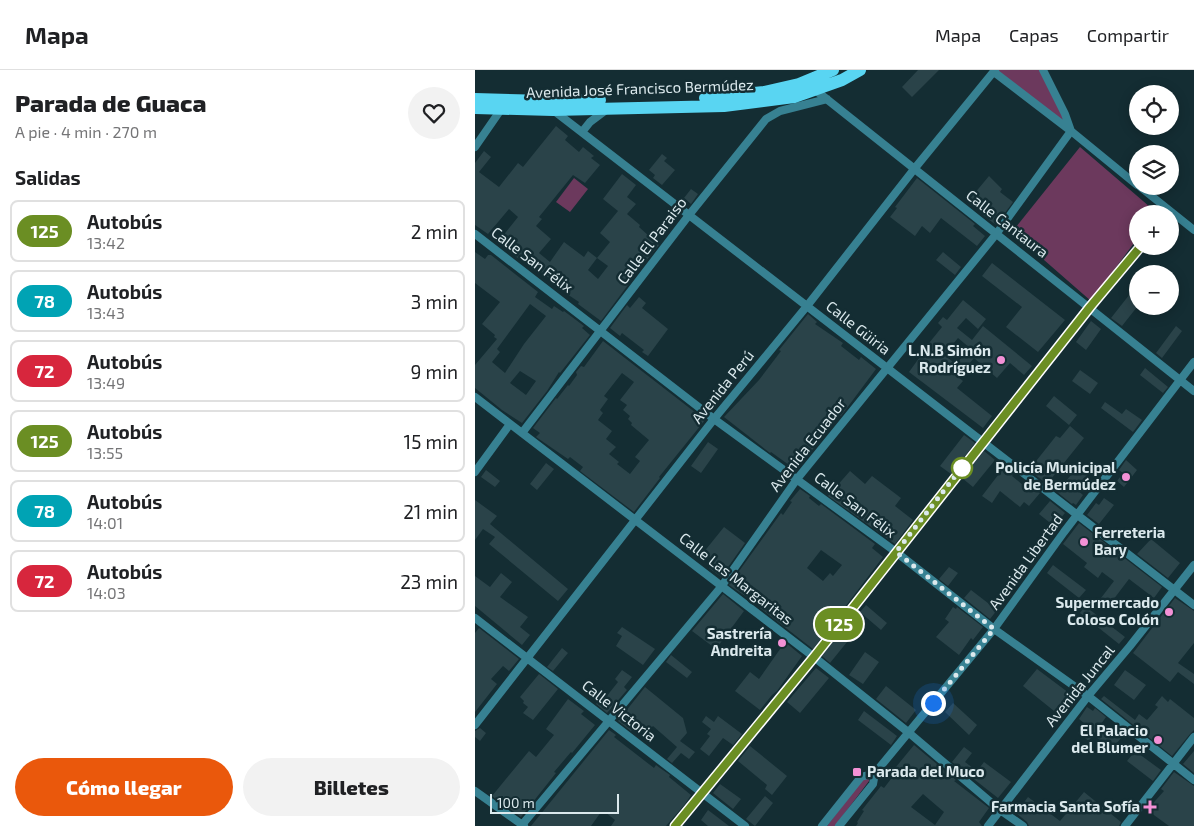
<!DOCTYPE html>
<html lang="es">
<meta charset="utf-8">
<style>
:root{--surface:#fff;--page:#f2f2f2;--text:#202124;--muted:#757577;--line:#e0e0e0;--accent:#ea580c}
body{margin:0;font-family:"Exo 2",sans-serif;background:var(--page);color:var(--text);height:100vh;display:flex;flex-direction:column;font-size:19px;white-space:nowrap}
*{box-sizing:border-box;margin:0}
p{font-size:16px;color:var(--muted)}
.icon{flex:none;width:28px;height:28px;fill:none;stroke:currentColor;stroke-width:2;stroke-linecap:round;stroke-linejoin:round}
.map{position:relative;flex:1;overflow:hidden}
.panel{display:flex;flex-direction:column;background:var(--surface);width:475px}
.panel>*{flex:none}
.badge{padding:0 10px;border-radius:16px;font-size:18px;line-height:32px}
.tools{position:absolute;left:654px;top:15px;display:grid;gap:10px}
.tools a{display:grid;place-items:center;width:50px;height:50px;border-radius:50%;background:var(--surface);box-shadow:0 2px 12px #0003;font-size:25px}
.scale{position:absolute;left:15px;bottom:12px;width:129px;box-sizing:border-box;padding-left:5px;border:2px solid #dbe9ed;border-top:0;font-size:14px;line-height:18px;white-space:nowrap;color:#dbe9ed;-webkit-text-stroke:4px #142d33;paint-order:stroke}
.you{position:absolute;width:25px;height:25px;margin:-12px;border:4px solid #fff;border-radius:50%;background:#1a73e8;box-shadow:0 0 0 8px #1a73e833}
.map>.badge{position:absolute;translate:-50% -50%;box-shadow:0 0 0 2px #fff}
h2{padding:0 15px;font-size:19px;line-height:45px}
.round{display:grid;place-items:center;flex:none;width:52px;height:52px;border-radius:26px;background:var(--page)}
.overview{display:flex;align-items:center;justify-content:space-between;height:85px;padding:0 15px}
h1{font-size:24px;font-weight:800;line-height:38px}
.cta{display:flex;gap:10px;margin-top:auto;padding:10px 15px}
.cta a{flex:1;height:58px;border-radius:30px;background:var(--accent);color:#fff;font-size:20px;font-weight:800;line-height:58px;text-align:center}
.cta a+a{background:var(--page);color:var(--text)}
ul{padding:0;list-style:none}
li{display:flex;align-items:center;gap:15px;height:62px;margin:0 10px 8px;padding:0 5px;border:2px solid var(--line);border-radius:8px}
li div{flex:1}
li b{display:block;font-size:19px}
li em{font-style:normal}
li .badge{min-width:55px;font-weight:700;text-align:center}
header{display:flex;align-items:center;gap:30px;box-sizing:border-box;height:70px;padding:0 25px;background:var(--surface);border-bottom:1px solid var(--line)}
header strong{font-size:24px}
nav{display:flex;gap:28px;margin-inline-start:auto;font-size:18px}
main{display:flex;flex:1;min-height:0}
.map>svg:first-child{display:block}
</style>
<header>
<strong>Mapa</strong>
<nav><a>Mapa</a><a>Capas</a><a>Compartir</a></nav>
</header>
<main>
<section class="panel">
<div class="overview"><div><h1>Parada de Guaca</h1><p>A pie · 4 min · 270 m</p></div><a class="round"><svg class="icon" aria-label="heart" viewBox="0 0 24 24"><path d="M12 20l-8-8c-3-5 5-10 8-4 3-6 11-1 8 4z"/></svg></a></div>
<h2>Salidas</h2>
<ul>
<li><span class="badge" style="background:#6b8e23;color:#fff">125</span><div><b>Autobús</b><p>13:42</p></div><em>2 min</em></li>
<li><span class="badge" style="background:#00a3b4;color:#fff">78</span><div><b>Autobús</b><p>13:43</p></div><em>3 min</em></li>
<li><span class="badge" style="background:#d7263d;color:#fff">72</span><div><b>Autobús</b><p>13:49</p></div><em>9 min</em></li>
<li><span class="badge" style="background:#6b8e23;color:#fff">125</span><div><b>Autobús</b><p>13:55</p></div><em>15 min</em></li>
<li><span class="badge" style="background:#00a3b4;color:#fff">78</span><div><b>Autobús</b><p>14:01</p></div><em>21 min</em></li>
<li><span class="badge" style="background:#d7263d;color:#fff">72</span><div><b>Autobús</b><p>14:03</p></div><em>23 min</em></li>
</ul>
<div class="cta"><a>Cómo llegar</a><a>Billetes</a></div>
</section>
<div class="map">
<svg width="719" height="756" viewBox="0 0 719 756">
<rect width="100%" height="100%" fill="#142d33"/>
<path fill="#6c395d" d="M520 0H568L596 61Z
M605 77 682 143 662 144V169L616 231 537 162Z
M99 108 113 119 95 142 81 132Z
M394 707V711L360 756H352L388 709Z"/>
<path fill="#2a4349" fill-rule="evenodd" d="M443 0H464L437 27 427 17Z
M81 56 93 66 90 70 104 82 108 77 119 86 116 88 125 95 110 113 98 105 64 147 67 149 61 156 76 169 64 183 75 192 89 172 109 187 113 181 122 188 113 200 123 209 133 196 122 188 135 172 125 163 143 141 128 129 147 104 161 115 152 127 161 134 152 144 165 155 164 157 184 175 152 214 153 215 126 251 103 234 104 232 83 218 76 213 78 211 55 194 54 196 46 189 45 190 23 172 43 147 34 139 13 164 0 155V93L9 81 16 87 4 102 24 117 43 93 48 97Z
M187 84 192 88 189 91 200 100 187 115 178 108 180 105 174 100Z
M514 106 527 119 525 122 538 132 521 155 508 145 510 143 494 130Z
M442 108 500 154 498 156 510 166 502 176 466 148 455 163 447 156 440 166 415 147 422 138 420 137Z
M216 119 223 124 216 134 209 128Z
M0 182 10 189 13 185H16L63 222 60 227 77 239 79 236 88 242 89 241 109 256 107 258 115 265 85 303 84 302 72 321 47 353 27 340 0 318V295L22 269 19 267 20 265 7 254 25 232 0 213ZM55 234 71 246 49 274 30 303 17 292 25 282 22 279ZM45 301 61 311 51 325 35 313Z
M468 182 486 197 480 205 461 190Z
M517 193 590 250 563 282 531 257 547 237 507 206Z
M662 215V237L647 256 636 248Z
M164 227 171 233 167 238 193 259 173 286 167 282 169 280 147 263 145 266 135 258 152 235 155 238Z
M488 230 511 249 503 259 491 248 482 258 497 270 508 256 557 296 549 305 535 293 522 308 499 288 483 307 488 311 482 318 517 346 508 358 434 302 447 284 446 283 467 257 463 253 468 247 472 250ZM483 268 495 278 481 294 469 285Z
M333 244 342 252 340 254 368 273 366 276 384 290 386 287 401 299 366 346 363 344 340 372 342 374 321 400 296 382 295 383 249 347 284 310 306 281 304 280Z
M616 251 626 259 611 280 601 272Z
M701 256 707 261 687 288 681 283Z
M128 271 230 350 184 407 185 408 159 442 105 401 108 397 95 387 93 389 61 367 65 363 58 358 81 328 82 329 93 315 94 316 102 305 101 302 106 296 109 297ZM147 303 159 312 145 330 152 335 148 340 155 346 153 349 157 353 156 355 174 370 160 387 165 391 155 404 142 394 144 392 134 384 141 377 131 369 137 361 123 350 128 343 125 340 133 329 129 326Z
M670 298 693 317 688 323 665 305Z
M605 300 623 313 615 324 597 311Z
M579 326 602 345 594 355 571 336Z
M630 332 647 344 651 339 667 350 658 362 626 338Z
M595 356 609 368 572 414 554 400 581 366 585 368Z
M489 365 500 373 476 404 465 396Z
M233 372 243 379 226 403 216 396Z
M509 381 520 390 498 417 487 408Z
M651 390 662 400 649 417 642 411 648 403 644 400Z
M71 393 79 399 62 420 55 414Z
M605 394 615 402 601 419 608 425 601 435 598 433 597 434 582 422Z
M530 396 539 403 537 406 554 420 557 417 565 423 554 436 549 432 545 437 525 421 517 433 507 426Z
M11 400 25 411 20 417 6 407Z
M375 401 390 414 397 406 426 428 420 436 438 450 420 474 353 426Z
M325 419 335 426 334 428 344 436 346 434 400 474 397 478 408 487 338 579 285 538 286 537 254 515 306 443 308 445 317 432 315 431ZM346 480 367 495 358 506 355 503 348 511 332 498Z
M629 428 639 435 624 454 612 445 621 433 624 435Z
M0 430 22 446 15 454 93 519 83 531 14 474 20 467 8 459 0 470Z
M575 431 590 443 579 456 564 444Z
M604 453 687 517 679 528 654 509 635 534 626 528 639 511 627 502 623 508 609 497 612 493 588 474Z
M249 457 270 473 246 507 234 498 239 490 228 483Z
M676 469 705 493 693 508 662 484Z
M578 495 611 520 604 528 572 503Z
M474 497 483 503 473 516 464 509Z
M26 503 37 512 25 527 53 547 45 557 55 565 47 575 0 536V506L15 517Z
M496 520 522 540 515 549 489 528Z
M248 524 269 541 241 579 217 561Z
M700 528 719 541V573L703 593 719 604V614L703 602 695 612 658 583Z
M391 535 412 553 406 560 385 542Z
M610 536 650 567 644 574 605 543Z
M478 537 481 539 482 537 508 557 498 570 496 568 484 585 461 567 474 552 470 549Z
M147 557 180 579 168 595 141 576 147 566 142 563Z
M4 558 44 589 34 601 28 596 16 609 22 614 0 642V563Z
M363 565 372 572 355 593 347 586Z
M310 572 327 586 302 621 297 625 285 640 260 621 275 602 284 609Z
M87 578 93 583 78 601 72 597Z
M390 582 404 592 388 614 374 605Z
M196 585 217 602 212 608 191 592Z
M341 598 354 608 325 643 312 632Z
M562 599 598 626 584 645 548 616Z
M147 600 157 607 149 617 152 620 132 643 121 634 128 625 131 627 143 612 140 609Z
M650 600 671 615 659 630 639 615Z
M64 604 83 619 58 650 48 643 53 637 48 633 49 631 45 627Z
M411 616 441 640 431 653 401 629Z
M170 617 208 648 212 663 205 671 220 682 214 689 206 683 197 693 192 689 202 677 178 656 172 662 163 654 156 661 143 651Z
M629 626 660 650 664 644 672 650 683 637 680 635 687 626 693 632 695 629 719 648V660L715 664 697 686 626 629Z
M93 629 109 641 106 644 120 655 97 683 96 682 79 702 81 703 46 747 17 726 54 681 61 687 79 665 71 659Z
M478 633 502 655 494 665 470 642Z
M612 637 618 641 620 638 631 647 626 654 646 668 637 679 618 665 614 671 603 663 610 654 604 649Z
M389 641 422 666 416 675 383 650Z
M231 646 239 652 243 646 267 664 258 675 248 668 234 686 225 679 235 666 232 664 236 659 227 652Z
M5 658 11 663 5 671 0 667V661Z
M134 660 141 665 139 667 179 698 181 695 185 698 195 705 194 707 216 725 210 734 191 756H136L140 750 130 742 128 743 126 742 116 756H56Z
M439 675 481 710 479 711 514 738 504 752 507 756H381L383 753 382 752 389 741 387 740 406 716 409 718 419 705 416 703ZM448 724 469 742 460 755 436 737Z
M275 676 312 706 297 725 290 719 292 715 263 691Z
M489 677 497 683 490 692 502 701 509 692 536 712 523 728 477 692Z
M660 681 686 700 678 711 652 691Z
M719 681V703L708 694Z
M699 702 719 716V756H694L672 740 689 721 686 719Z
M245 714 266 729 258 739 238 723Z
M609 722 646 752 644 756H554L552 752 541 743 553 727 585 751Z
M290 726 298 733 280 756 271 749Z
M233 740 254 756H233L226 750Z"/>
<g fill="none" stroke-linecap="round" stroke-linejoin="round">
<path stroke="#378192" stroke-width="8" d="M519 2 596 61 662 115
M339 19 719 321
M78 40 719 535
M107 62 115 52 131 40
M0 77 27 38
M664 116 719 160
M0 164 239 349 421 482 519 559 613 626 719 710
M0 327 339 587 433 662 525 740 548 756
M47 363 214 145 291 49 305 41 352 29
M0 402 35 354
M0 548 270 756
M0 655 239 349 332 236 440 98 520 0
M0 721 49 756
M46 756 246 517 322 409 522 163 596 61 590 44 568 0
M200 756 339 587 615 237 666 176
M347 756 386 707 400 703
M364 756 398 714 400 703 519 559 589 462 719 292
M513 756 613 626 655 576 719 495
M650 756 719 667"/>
<path stroke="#59d5f2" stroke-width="12" d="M230 28 289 22 324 14 358 0
M0 29 72 31 125 30
M0 38 78 40 249 36 319 27 367 10 385 0"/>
</g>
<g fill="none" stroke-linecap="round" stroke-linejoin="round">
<g stroke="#fff" stroke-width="11">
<path id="line" d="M200 756 339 587 615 237 666 176"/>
</g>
<use href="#line" stroke="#6b8e23" stroke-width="8"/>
<path stroke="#dbe9ed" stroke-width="5" stroke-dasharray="0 9" d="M458 633 519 559 421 482 492 391 487 398"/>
</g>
<g fill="#f391d6" stroke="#142d33" stroke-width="2">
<circle cx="526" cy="290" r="5"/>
<circle cx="651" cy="407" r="5"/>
<circle cx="609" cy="472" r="5"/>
<circle cx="694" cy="542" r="5"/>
<circle cx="307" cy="573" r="5"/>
<circle cx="683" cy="670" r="5"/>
<rect x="377" y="697" width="10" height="10" rx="2.5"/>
<path d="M672.5 729.5h5v5h5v5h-5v5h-5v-5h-5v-5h5z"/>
</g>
<circle fill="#fff" stroke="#6b8e23" stroke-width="2.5" cx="487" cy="398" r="10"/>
<g text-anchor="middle" stroke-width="5" stroke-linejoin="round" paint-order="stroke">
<g font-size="15" fill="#dbe9ed" stroke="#142d33">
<text transform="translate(165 19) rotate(-2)" y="5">Avenida José Francisco Bermúdez</text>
<text transform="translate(532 154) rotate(38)" y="5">Calle Cantaura</text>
<text transform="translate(177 171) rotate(-53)" y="5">Calle El Paraiso</text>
<text transform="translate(57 190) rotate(37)" y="5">Calle San Félix</text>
<text transform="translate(383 258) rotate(38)" y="5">Calle Güiria</text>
<text transform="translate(248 317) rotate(-51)" y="5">Avenida Perú</text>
<text transform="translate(333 375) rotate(-52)" y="5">Avenida Ecuador</text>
<text transform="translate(380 435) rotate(37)" y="5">Calle San Félix</text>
<text transform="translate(551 492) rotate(-54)" y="5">Avenida Libertad</text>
<text transform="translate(261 509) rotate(38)" y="5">Calle Las Margaritas</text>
<text transform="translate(605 616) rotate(-51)" y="5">Avenida Juncal</text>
<text transform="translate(144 641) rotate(38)" y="5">Calle Victoria</text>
</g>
<g font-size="15" font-weight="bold" fill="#dbe9ed" stroke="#142d33" text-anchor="end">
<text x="516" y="286">L.N.B Simón<tspan x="516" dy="17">Rodríguez</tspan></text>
<text x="641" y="403">Policía Municipal<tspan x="641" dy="17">de Bermúdez</tspan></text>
<text x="619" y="468" text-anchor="start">Ferreteria<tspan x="619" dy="17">Bary</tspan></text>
<text x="684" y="538">Supermercado<tspan x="684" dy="17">Coloso Colón</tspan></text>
<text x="297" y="569">Sastrería<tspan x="297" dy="17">Andreita</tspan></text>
<text x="673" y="666">El Palacio<tspan x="673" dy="17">del Blumer</tspan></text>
<text x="392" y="707" text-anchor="start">Parada del Muco</text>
<text x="665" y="742">Farmacia Santa Sofía</text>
</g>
</g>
</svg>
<div class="tools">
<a><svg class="icon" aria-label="locate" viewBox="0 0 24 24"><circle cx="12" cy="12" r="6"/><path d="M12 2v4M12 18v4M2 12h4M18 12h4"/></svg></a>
<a><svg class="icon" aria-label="layers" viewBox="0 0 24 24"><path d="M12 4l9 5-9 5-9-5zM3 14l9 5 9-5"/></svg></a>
<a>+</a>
<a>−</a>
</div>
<div class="scale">100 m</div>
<div class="you" style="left:458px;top:633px"></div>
<b class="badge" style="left:364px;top:554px;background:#6b8e23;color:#fff">125</b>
</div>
</main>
